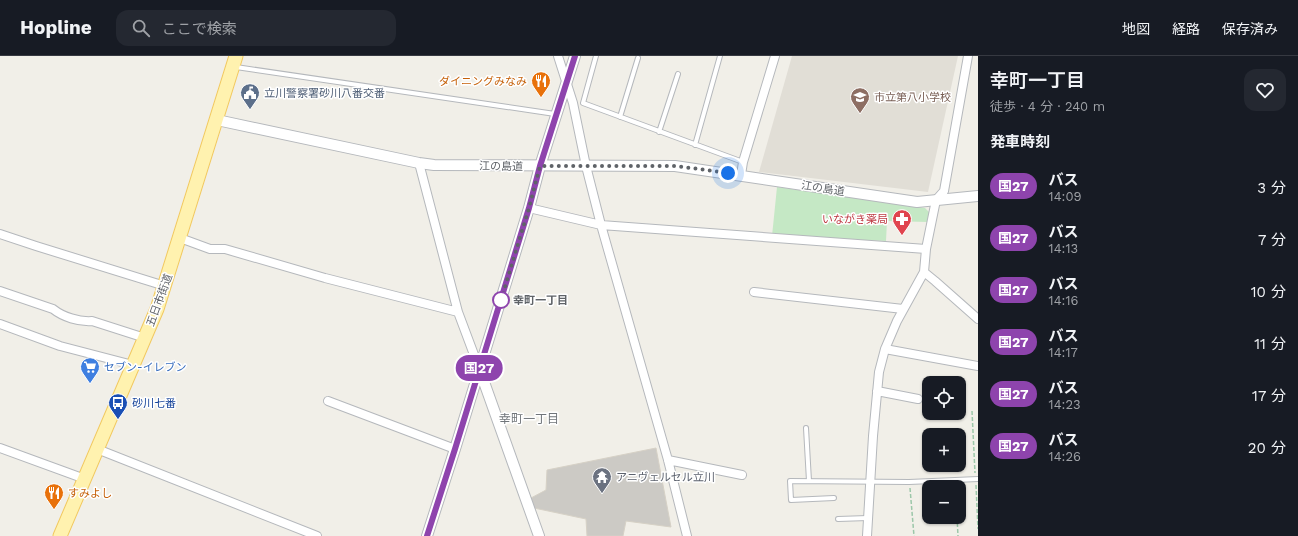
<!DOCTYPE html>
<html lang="ja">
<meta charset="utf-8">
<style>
:root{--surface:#171b24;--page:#242831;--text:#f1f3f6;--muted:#9ea1a6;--line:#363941}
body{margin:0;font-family:"Work Sans","Noto Sans JP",sans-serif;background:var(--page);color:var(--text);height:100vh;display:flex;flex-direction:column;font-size:15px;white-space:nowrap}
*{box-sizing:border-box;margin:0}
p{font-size:13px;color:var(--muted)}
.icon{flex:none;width:22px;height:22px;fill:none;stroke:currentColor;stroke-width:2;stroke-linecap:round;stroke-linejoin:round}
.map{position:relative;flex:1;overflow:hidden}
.sheet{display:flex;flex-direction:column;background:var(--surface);width:320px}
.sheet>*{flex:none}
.badge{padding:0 8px;border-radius:13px;font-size:14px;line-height:26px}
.fabs{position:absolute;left:922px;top:320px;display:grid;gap:8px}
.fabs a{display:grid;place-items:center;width:44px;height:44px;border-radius:8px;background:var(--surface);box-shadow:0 1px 3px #0004;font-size:20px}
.you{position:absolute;width:20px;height:20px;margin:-10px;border:3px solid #fff;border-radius:50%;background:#1a73e8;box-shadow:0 0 0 6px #1a73e833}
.map>.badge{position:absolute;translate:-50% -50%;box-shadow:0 0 0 2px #fff}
h2{padding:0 12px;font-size:15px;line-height:36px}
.round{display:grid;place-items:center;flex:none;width:42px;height:42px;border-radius:12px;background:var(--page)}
.headline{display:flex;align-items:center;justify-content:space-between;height:68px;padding:0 12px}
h1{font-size:19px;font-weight:600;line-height:30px}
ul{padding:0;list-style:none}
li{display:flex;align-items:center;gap:12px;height:52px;padding:0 12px}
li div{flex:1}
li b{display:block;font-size:15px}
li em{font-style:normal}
li .badge{min-width:44px;font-weight:700;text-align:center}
header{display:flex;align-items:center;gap:24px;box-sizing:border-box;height:56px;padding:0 20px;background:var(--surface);border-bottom:1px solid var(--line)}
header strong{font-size:19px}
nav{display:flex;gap:22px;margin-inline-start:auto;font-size:14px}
.search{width:280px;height:36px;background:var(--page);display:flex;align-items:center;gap:10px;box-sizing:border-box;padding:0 14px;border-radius:12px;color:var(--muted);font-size:15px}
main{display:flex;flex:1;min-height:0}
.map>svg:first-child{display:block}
</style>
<header>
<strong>Hopline</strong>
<div class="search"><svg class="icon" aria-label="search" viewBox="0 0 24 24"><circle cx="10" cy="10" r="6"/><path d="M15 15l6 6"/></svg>ここで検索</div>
<nav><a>地図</a><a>経路</a><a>保存済み</a></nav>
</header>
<main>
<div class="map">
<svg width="978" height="480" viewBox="0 0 978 480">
<rect width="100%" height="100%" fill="#f1efe8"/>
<path fill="#e1ded6" d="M792 0H958L928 136 759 116Z"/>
<path fill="#c5e8c5" d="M777 131 925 152 930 157 928 166 887 165 886 185 772 180Z"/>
<path fill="#cccac5" stroke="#d6d1c6" d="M656 392 671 471 626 465 623 480H587L586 463 534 452 531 442 546 434 547 414Z"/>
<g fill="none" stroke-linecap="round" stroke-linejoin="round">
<g stroke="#b5b8bc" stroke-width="6">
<path id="service" d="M596 0 583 47 743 106
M236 11 555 58
M620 61 638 2
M659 76 678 18
M695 89 720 0
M806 372 809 425
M834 442 791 444 790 425 909 426 978 423
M838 463 868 462"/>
</g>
<g stroke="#b5b8bc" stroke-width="10">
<path id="minor" d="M558 0 573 47 586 110 601 169 668 404 687 480
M741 119 743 106 775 0
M529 152 601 169 926 193
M0 178 36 190 165 230
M180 182 210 193H225L325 222 458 256 419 107
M924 216 935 225 978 263
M0 235 53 253C63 261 79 266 92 265L145 282
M754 236 903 253
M458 256 479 312
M0 268 60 290 133 309
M885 293 978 310
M877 335 918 343
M328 345 455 393
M0 392 85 423
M97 393 317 480
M668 404 742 419
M867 480 873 380 879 316 885 293 897 265 924 216 926 193 936 144 944 135 968 0"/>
</g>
<g stroke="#b5b8bc" stroke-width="12">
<path id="tertiary" d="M217 64 419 107 434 109 675 110 917 146 978 140
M479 312 539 480
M427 480 455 393 529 152 540 110 575 0"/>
</g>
<g stroke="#f2c960" stroke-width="15">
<path id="primary" d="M60 480 157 253 236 0"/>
</g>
<path stroke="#9cc7a9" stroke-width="1.5" stroke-dasharray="4 2" stroke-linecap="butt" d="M972 355 975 417
M976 429 978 473
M910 432 914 480
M957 461 958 480"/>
<use href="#service" stroke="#fff" stroke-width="4"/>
<use href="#minor" stroke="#fff" stroke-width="8"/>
<use href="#tertiary" stroke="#fff" stroke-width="10"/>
<use href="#primary" stroke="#fff2af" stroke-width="13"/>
</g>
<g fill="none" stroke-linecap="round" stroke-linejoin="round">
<g stroke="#fff" stroke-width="9">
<path id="line" d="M427 480 455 393 529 152 540 110 575 0"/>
</g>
<use href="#line" stroke="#8e44ad" stroke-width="6"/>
<path stroke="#5f6368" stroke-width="4" stroke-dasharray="0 7.2" d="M501 244 529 152 540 110H676L728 117"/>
</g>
<defs>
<g id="restaurant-pin" transform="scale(1)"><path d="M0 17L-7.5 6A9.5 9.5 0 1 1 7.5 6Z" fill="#e8710a" stroke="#fff"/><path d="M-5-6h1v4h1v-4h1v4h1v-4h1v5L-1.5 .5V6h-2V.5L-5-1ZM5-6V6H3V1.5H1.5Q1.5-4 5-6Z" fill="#fff"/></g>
<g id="civic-pin" transform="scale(1)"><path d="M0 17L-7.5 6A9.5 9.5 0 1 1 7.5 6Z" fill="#5c6f8a" stroke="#fff"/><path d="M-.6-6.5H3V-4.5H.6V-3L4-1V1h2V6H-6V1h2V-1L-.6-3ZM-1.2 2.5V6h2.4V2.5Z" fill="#fff"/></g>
<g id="school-pin" transform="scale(1)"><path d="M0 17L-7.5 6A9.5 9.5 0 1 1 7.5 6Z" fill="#8d6e63" stroke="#fff"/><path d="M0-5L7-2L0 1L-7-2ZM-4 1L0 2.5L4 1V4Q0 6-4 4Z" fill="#fff"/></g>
<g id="pharmacy-pin" transform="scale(1)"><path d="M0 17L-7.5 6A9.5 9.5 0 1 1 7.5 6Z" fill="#e0444e" stroke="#fff"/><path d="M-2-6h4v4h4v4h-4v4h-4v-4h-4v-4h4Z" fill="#fff"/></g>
<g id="supermarket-pin" transform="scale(1)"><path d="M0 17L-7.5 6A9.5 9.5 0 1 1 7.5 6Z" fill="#3f7fe0" stroke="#fff"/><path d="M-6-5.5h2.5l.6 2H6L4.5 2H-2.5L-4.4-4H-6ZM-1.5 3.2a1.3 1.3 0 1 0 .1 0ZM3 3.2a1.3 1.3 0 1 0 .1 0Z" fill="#fff"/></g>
<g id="bus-pin" transform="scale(1)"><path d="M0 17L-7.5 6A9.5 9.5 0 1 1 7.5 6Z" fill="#1a4fb4" stroke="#fff"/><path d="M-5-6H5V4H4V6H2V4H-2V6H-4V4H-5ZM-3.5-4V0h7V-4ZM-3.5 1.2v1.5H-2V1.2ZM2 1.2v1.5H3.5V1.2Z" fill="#fff"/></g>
<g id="temple-pin" transform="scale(1)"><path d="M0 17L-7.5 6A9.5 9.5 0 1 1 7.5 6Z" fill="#6b7280" stroke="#fff"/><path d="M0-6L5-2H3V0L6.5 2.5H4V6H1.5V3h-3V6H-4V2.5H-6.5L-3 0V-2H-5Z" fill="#fff"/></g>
</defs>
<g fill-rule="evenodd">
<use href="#restaurant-pin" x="541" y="25"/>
<use href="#civic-pin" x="250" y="37"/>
<use href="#school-pin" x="860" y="41"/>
<use href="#pharmacy-pin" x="902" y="163"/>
<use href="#supermarket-pin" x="90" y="311"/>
<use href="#bus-pin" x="118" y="347"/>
<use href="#temple-pin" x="602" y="421"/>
<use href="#restaurant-pin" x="54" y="437"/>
</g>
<circle fill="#fff" stroke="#8e44ad" stroke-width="2" cx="501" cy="244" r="8"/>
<g text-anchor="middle" stroke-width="3" stroke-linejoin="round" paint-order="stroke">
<g font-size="11" fill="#c56008" stroke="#fff" text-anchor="end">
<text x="527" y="29">ダイニングみなみ</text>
<text x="68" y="441" text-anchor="start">すみよし</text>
</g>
<g font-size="11" fill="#4e5e75" stroke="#fff" text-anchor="start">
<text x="264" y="41">立川警察署砂川八番交番</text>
</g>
<g font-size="11" fill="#785e54" stroke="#fff" text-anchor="start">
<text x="874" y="45">市立第八小学校</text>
</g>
<g font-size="11" fill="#5f6368" stroke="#fff">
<text transform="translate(501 110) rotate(1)" y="4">江の島道</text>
<text transform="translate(823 132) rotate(9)" y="4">江の島道</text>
<text transform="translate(159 244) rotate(-70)" y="4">五日市街道</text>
</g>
<g font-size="11" fill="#be3a42" stroke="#fff" text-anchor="end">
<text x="888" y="167">いながき薬局</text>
</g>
<g font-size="11" font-weight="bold" fill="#5f6368" stroke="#fff" text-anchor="start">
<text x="513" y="248">幸町一丁目</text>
</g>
<g font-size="11" fill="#366cbe" stroke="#fff" text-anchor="start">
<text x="104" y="315">セブン-イレブン</text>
</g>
<g font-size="11" fill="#164399" stroke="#fff" text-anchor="start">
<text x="132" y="351">砂川七番</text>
</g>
<g font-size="11" fill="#5b616d" stroke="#fff" text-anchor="start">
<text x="616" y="425">アニヴェルセル立川</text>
</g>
<g font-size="12" fill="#70757a" stroke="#fff">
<text x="529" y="367">幸町一丁目</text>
</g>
</g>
</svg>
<div class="fabs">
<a><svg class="icon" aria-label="locate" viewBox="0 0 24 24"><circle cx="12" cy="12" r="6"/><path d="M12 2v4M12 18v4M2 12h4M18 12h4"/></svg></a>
<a>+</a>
<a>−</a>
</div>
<div class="you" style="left:728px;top:117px"></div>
<b class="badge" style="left:479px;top:312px;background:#8e44ad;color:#fff">国27</b>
</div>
<section class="sheet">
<div class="headline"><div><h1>幸町一丁目</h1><p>徒歩 · 4 分 · 240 m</p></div><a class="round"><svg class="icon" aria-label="heart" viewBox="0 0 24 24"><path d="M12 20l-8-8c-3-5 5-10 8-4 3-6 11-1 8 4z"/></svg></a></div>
<h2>発車時刻</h2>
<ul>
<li><span class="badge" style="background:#8e44ad;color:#fff">国27</span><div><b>バス</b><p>14:09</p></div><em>3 分</em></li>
<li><span class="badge" style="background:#8e44ad;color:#fff">国27</span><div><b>バス</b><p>14:13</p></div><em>7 分</em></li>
<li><span class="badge" style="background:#8e44ad;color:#fff">国27</span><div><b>バス</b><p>14:16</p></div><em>10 分</em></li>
<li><span class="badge" style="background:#8e44ad;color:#fff">国27</span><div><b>バス</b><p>14:17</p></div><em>11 分</em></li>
<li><span class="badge" style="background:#8e44ad;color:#fff">国27</span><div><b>バス</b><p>14:23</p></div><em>17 分</em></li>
<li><span class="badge" style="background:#8e44ad;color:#fff">国27</span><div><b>バス</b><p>14:26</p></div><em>20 分</em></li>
</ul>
</section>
</main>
